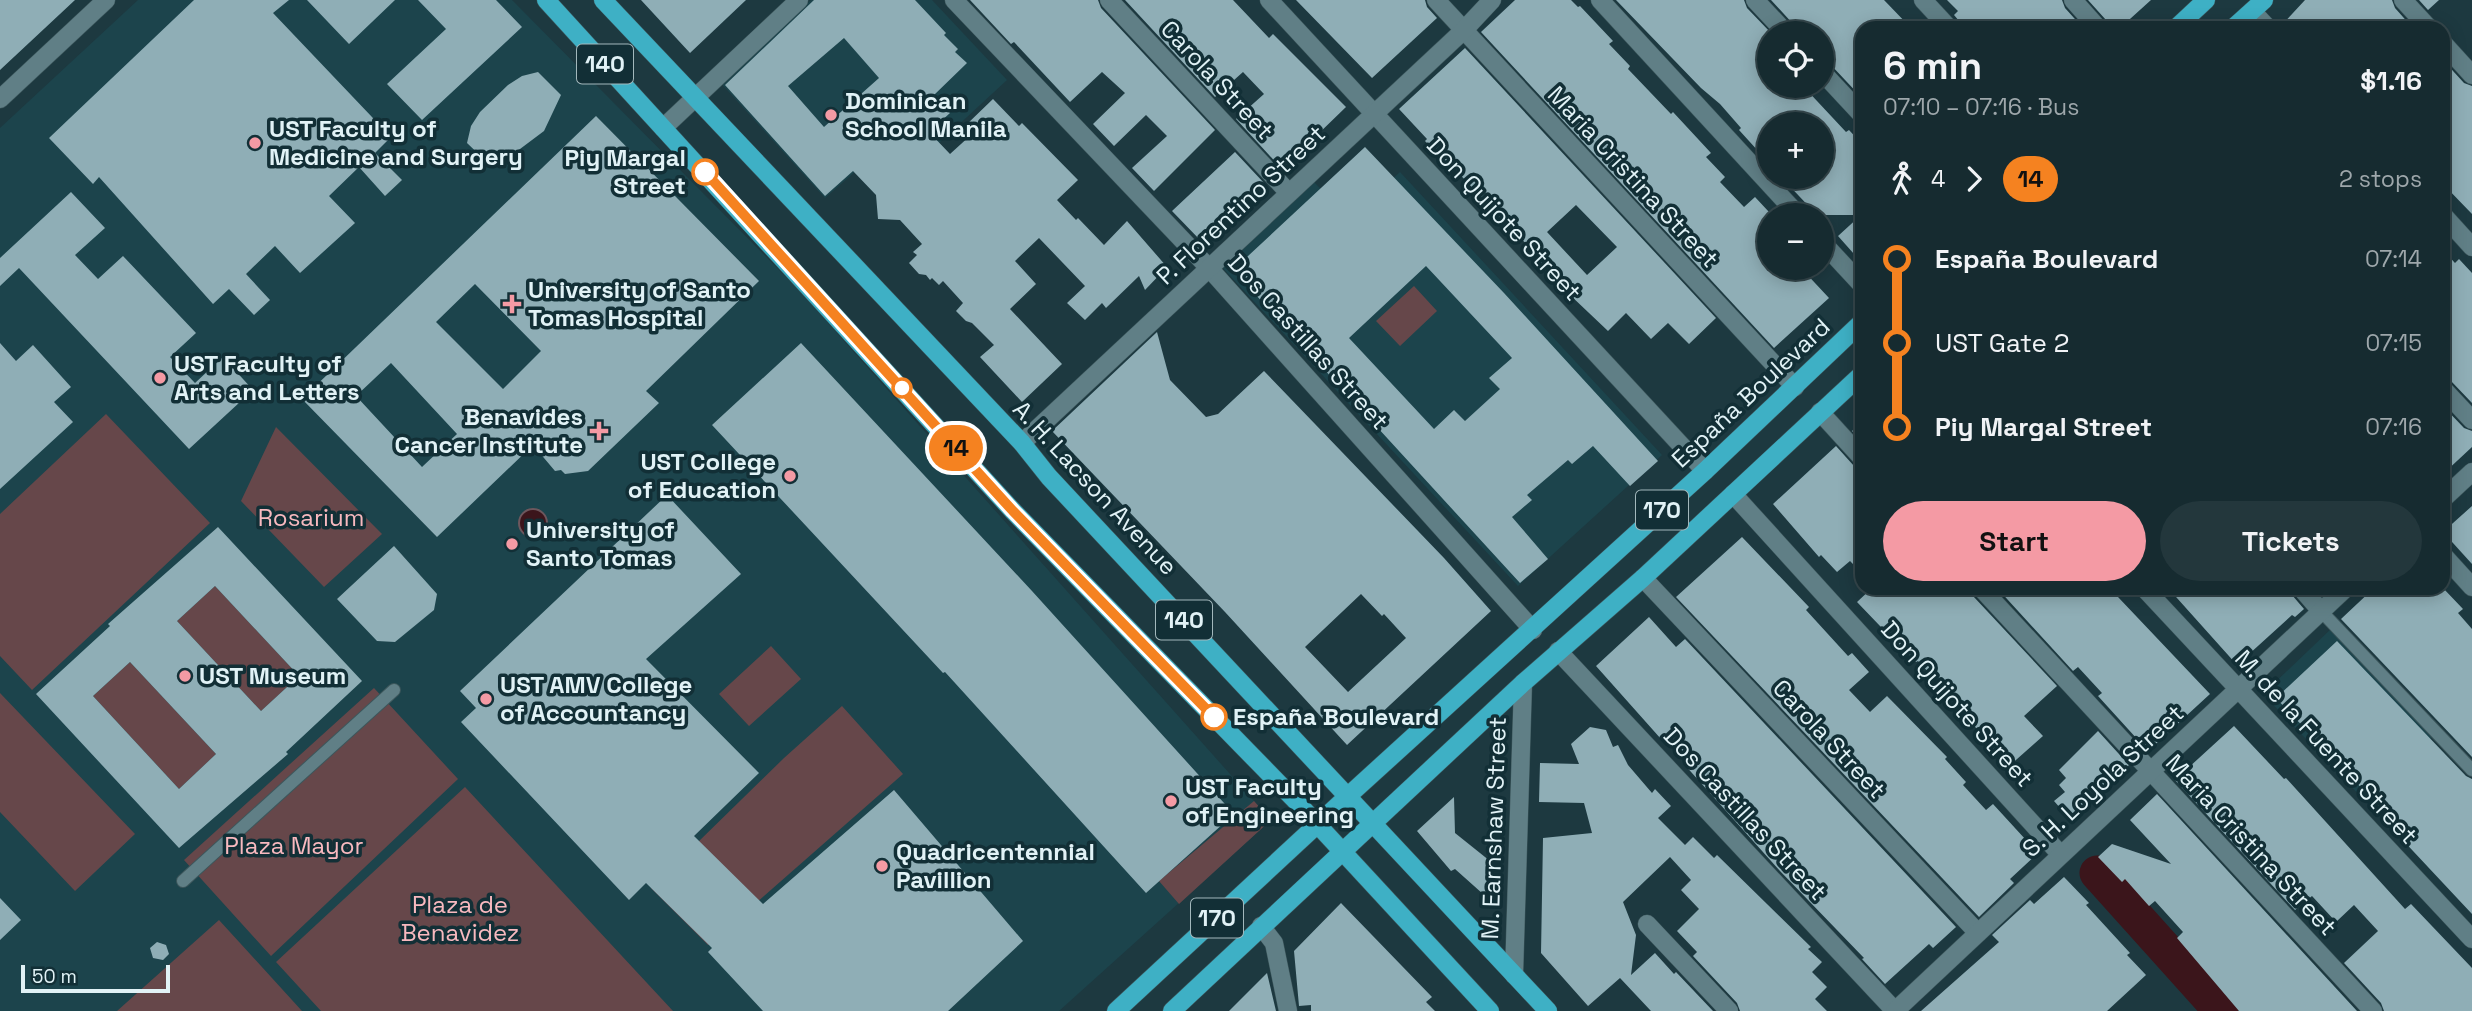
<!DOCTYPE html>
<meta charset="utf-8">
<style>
:root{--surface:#162b30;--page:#23373c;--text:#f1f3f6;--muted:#9ea7ab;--line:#35474c;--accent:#f49aa4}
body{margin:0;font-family:"Space Grotesk",sans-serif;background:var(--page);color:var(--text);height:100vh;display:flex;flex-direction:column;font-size:26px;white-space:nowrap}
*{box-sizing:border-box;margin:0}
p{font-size:23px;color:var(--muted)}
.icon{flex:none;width:38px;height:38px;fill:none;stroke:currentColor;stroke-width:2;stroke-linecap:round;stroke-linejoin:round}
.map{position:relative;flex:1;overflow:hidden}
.details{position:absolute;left:1855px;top:21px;width:595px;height:574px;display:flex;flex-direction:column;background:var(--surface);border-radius:21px;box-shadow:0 4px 18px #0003,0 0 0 2px var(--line)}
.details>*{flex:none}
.badge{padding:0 14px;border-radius:23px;font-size:24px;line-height:46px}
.buttons{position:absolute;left:1757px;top:21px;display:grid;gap:14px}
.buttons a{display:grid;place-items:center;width:77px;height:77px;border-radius:50%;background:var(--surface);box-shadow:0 4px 18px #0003,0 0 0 2px var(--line);font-size:35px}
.scale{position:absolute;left:21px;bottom:18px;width:149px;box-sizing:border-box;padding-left:7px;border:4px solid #e1f2f6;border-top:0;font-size:19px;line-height:24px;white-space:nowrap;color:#e1f2f6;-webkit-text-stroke:5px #122f36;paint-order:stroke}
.map>.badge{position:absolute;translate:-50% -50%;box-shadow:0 0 0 4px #fff}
.legs{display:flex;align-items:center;gap:10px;height:77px;padding:0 28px;font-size:23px}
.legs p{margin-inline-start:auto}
.overview{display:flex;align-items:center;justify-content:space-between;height:119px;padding:0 28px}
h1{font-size:38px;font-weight:600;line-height:52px}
.button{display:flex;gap:14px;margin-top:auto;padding:14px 28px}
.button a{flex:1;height:80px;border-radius:42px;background:var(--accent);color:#111;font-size:28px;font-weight:600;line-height:80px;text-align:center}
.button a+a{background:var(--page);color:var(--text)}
ul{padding:0 28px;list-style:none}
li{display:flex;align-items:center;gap:24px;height:84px;font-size:26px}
li i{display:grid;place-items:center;width:10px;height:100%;margin:0 9px;background:currentColor}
li i::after{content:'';width:18px;height:18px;margin:-9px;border:5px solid;border-radius:50%;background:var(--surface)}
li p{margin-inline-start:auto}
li:first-child i{background:linear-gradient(#0000 50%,currentColor 0)}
li:last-child i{background:linear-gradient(currentColor 50%,#0000 0)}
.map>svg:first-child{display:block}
</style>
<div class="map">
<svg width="2472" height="1011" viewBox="0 0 2472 1011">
<rect width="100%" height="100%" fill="#1d3940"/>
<path fill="#1c444c" d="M138 0H512L795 286 1271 820 1059 1011H0V128Z
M811 0H932L1007 80 939 143H888L825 198 719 81Z
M1400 172 1662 455 1518 586 1220 265 1313 181 1350 219Z
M2332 628 2433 736 2366 802 2263 694Z"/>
<path fill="#66474a" d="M1414 286 1437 311 1400 346 1376 321Z
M106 414 210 523 32 690 0 656V514Z
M276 427 382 534 324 587 241 501Z
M215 586 299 676 261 711 177 621Z
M771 646 801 679 749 726 719 694Z
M130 662 216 754 179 789 93 696Z
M374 688 458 779 271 956 184 860Z
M0 693 135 834 75 891 0 812Z
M842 706 903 774 708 945 651 888 784 758Z
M465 787 673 1011H321L276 962Z
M1254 801 1271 820 1179 904 1159 881Z
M219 920 302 1011H117Z"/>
<path fill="#3b151b" stroke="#6d575d" stroke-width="2" d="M519 523a14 14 0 1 1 28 0a14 14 0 1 1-28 0Z"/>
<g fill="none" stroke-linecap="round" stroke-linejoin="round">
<path stroke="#3b151b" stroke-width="35" d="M2097 873 2221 1011"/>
</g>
<path fill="#8faeb6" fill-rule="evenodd" d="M0 0H75L0 70Z
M194 0H289L273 13 391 137 375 153 402 180 385 196 359 167 329 196 355 223 300 273 275 246 246 274 270 300 254 315 229 289 213 304 99 177 93 184 49 138Z
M307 0H395L349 44Z
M418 0H496L522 27 422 120 387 84 446 29Z
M641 0H746L690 53Z
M814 0H915L946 33 944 35 958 49 955 52 967 63 933 96 950 113 929 132 950 154 972 134 965 126 993 99 1019 126 1022 123 1078 180 1057 200 1076 220 1078 218 1104 245 1127 221 1167 267 1145 290 1139 276 1106 308 1102 303 1085 320 1067 303 1085 286 1039 238 1015 261 1036 284 1010 309 1062 364 1022 402 980 357 994 345 972 323 966 321 956 311 963 303 943 281 939 285 932 278 930 280 926 275 919 274 909 263 917 255 913 252 922 244 900 220 878 219 876 195 853 171 825 196 725 85ZM844 38 879 78 824 127 788 86Z
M970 0H1098L1101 8 1215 130 1154 191 1132 168 1167 136 1146 115 1114 146 1093 124 1125 93 1102 72 1070 102 1014 42 1011 44Z
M1125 0H1233L1269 38 1273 34 1346 107 1282 169 1236 119 1264 94 1243 72 1215 97Z
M1296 0H1425L1427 7 1437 18 1372 78Z
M1515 0H1571L1578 7 1580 6 1613 41 1609 44 1630 66 1628 69 1671 114 1673 112 1711 153 1706 157 1725 177 1720 182 1744 207 1755 197 1769 212V268H1801L1829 298 1774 348 1481 32Z
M1616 0H1744L1747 8 1771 33 1769 86H1803L1846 132 1849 130 1862 144V263L1838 236 1861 215H1817L1781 177H1822V124H1769V163L1739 130 1741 128 1720 104 1701 88Z
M1771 0H1884L1911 28H1862V98L1830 64 1822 60V33H1797L1794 25Z
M1947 0H2062L2065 8 2083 28H1965L1954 15 1958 11Z
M2088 0H2151L2120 28H2109L2106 20Z
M2305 0H2392L2395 8 2411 26 2409 28H2279Z
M2419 0H2439L2428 10Z
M1465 48 1716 318 1689 344 1668 323 1651 339 1626 313 1608 331 1550 276 1529 253 1532 250 1446 160 1444 162 1425 141 1427 139 1399 109ZM1576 205 1617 247 1587 275 1547 232Z
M2443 60 2464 83 2472 86V214L2443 184Z
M538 72 561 95 544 131 520 149 490 165 467 143 471 126 480 112 508 85 522 76Z
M596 116 759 281 646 391 659 403 588 471 565 474 561 470 555 471 533 445 437 537 302 399ZM475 284 541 351 503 389 436 322ZM391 363 457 434 422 467 356 396Z
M1365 147 1504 293 1658 461 1630 486 1593 446 1572 464 1568 460 1527 495 1532 500 1512 517 1548 559 1520 583 1233 270ZM1426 266 1512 358 1489 378 1500 389 1465 421 1454 410 1434 429 1349 338Z
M1235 152 1264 183 1201 241 1172 211Z
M71 192 105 228 75 255 98 279 123 256 196 333 170 357 195 383 223 357 253 390 189 449 19 268 0 286V258Z
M2443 250 2455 263 2459 259 2472 273V403L2451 381 2443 378Z
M1157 332 1170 380 1206 417 1218 414 1264 371 1444 558 1491 611 1347 745 1225 612 1052 431ZM1361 594 1382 616 1384 614 1406 638 1348 692 1305 647Z
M0 343 16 361 33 345 71 387 54 402 73 422 0 489Z
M801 343 1032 591 1234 814 1146 893 945 672 943 673 712 425Z
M2443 406 2464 428 2472 431V447L2443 474Z
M1862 422V441L1852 431Z
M1836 446 1854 466 1862 469V555L1853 564 1850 561 1837 572 1821 555 1819 557 1773 504Z
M667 495 741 574 646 659 759 773 694 836 763 904 894 790 1023 941 948 1011H763L708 952 712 948 646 883 629 900 461 722 476 708 460 691Z
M2472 506V564L2443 532Z
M218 527 362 681 286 752 288 754 179 848 36 694 110 626 108 624ZM215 586 299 676 261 711 177 621ZM130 662 216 754 179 789 93 696Z
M1742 537 1809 607 1806 610 1848 656 1852 653 1869 672 1849 690 1870 712 1887 696 1947 757 1945 759 1966 782 1963 785 1986 810 1993 804 2038 853 2010 879 2014 883 1979 917 1676 597Z
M394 546 437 594 434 610 395 642 377 641 337 599Z
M1872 588H1970L1973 596 2057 686 2024 716 2043 736 2008 767 1975 731 1977 729 1958 709 1961 707 1918 661 1916 662 1903 650 1857 602Z
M1997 588H2128L2118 597 2210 694 2148 751 2098 696 2102 693 2078 667 2073 671Z
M2168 588H2290L2292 595 2304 609 2295 617 2292 615 2237 665Z
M2374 588H2443L2463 609 2458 613 2472 629V757L2341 619Z
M1649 617 1676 647 1685 639 1956 927 1933 948 1929 944 1885 984 1862 959 1864 958 1780 871 1683 763 1689 758 1667 734 1661 739 1596 666Z
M2337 641 2466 776 2472 779V914L2384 820 2388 816 2276 698Z
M2234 726 2284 779 2286 778 2405 909 2411 904 2472 968V1011H2384L2381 1003 2344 963 2378 931 2354 905 2336 922 2312 896 2295 910 2175 780Z
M1590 727 1606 730 1613 747 1618 745 1628 765 1652 793 1655 789 1671 806 1658 818 1685 845 1693 837 1714 858 1717 855 1811 947 1808 949 1822 962 1812 972 1827 987 1815 999 1827 1011H1740L1737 1003 1693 956 1697 952 1677 931 1699 909 1681 890 1691 880 1670 857 1623 902 1636 935 1631 975 1655 953 1674 974 1676 972 1713 1011H1651L1620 978 1588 1006 1541 953 1543 838 1592 833 1584 803 1539 802 1540 763 1579 764 1571 744Z
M2098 731 2129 765 2069 818 2054 801 2065 792 2059 785 2066 778 2059 770Z
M2157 794 2357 1011H2239L2177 938 2183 932 2155 901 2149 906 2125 879 2122 882 2098 857 2112 844 2171 864 2130 820Z
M1454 797 1455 833 1490 861 1492 889 1483 894 1455 869 1451 871 1417 831Z
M2064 877 2089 903 2086 905 2130 953 2127 955 2146 975 2107 1011H1921L1999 942 1992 935 2030 900 2034 904Z
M0 898 21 920 0 940Z
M1341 903 1432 997 1426 1002 1435 1011H1311V1005L1299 1006 1294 951Z
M157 942 166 945 169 954 163 960 153 958 150 948Z
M1267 973 1276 1011H1229Z"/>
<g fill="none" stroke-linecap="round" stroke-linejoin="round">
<g stroke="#3d575c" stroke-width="14">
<path id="pedestrian" d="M2321 611 2472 770
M183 881 394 690"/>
</g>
<g stroke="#3d575c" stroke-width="19">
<path id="minor" d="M954 0 1209 268 1533 630
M1109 0 1289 193
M1269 0 1705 471
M1436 0 1795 387
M1755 0 1786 33
M2073 0 2098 28
M2403 0 2429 28
M2252 11 2268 28
M2443 43 2472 75
M1822 72 1862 115
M2443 215 2472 247
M2443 389 2472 420
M1820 412 1862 458
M1733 494 2060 854
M1643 578 1978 933
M1981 588 2373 1011
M2301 588 2321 611
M1558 651 1895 1011
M1647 924 1729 1011
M1261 926 1274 943 1288 1011"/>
</g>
<g stroke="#3d575c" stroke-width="19">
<path id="tertiary" d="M1600 0 1798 215
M1923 0 1949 28
M0 99 106 0
M663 128 799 0
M1822 242 1862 285
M1022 443 1464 30 1492 0
M2443 499 2472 472
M2443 555 2472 587
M2144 588 2472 939
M1514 975 1523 683
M1895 1011 2346 588"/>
</g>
<g stroke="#3d575c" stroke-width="19">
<path id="primary" d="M546 0 1013 511 1293 798 1490 1011
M603 0 1022 443 1049 477 1548 1011
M2176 28 2206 0
M2233 28 2264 0
M1116 1011 1348 796 1705 471 1862 322
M1172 1011 1523 683 1643 578 1862 374"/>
</g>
<use href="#pedestrian" stroke="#607f86" stroke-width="12"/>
<use href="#minor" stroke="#607f86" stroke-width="18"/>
<use href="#tertiary" stroke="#607f86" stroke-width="18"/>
<use href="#primary" stroke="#3eb0c5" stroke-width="18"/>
</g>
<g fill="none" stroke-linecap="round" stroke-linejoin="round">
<g stroke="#fff" stroke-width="16">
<path id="line-1" d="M705 172 1013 511 1214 717"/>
</g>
<use href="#line-1" stroke="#f58220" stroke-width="10"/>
</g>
<g fill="#f49aa4" stroke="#122f36" stroke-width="2.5">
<circle cx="831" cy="115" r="7"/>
<circle cx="255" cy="143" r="7"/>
<path d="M508.5 293.5h7v7h7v7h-7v7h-7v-7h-7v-7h7z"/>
<circle cx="160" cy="378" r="7"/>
<path d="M595.5 420.5h7v7h7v7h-7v7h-7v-7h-7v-7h7z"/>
<circle cx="790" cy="476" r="7"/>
<circle cx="512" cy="544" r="7"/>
<circle cx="185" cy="676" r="7"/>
<circle cx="486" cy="699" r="7"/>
<circle cx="1171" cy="801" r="7"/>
<circle cx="882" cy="866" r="7"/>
</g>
<g fill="#fff" stroke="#f58220" stroke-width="3.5">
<circle cx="705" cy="172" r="12"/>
<circle cx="902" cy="388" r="9"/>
<circle cx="1214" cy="717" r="12"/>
</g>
<g text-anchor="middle" stroke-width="7" stroke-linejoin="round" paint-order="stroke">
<g fill="#122f36" stroke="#a3b8bc" stroke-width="2">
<rect x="577" y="44.5" width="56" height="39" rx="5"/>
<rect x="1636" y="490.5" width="52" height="39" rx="5"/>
<rect x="1156" y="600.5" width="56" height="39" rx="5"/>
<rect x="1191" y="898.5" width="52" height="39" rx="5"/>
</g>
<g font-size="23" font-weight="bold" fill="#e1f2f6">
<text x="605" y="72">140</text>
<text x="1662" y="518">170</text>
<text x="1184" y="628">140</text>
<text x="1217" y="926">170</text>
</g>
<g font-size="24" fill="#e1f2f6" stroke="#122f36">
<text transform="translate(1217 80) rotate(47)" y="8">Carola Street</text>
<text transform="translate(1633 177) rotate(47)" y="8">Maria Cristina Street</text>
<text transform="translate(1241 205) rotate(-43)" y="8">P. Florentino Street</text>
<text transform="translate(1504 219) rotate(47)" y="8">Don Quijote Street</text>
<text transform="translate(1308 342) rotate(48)" y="8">Dos Castillas Street</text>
<text transform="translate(1751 393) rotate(-43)" y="8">España Boulevard</text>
<text transform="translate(1095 488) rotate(47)" y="8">A. H. Lacson Avenue</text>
<text transform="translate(1957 704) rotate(48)" y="8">Don Quijote Street</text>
<text transform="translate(1829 739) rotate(47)" y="8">Carola Street</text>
<text transform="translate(2326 747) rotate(47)" y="8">M. de la Fuente Street</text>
<text transform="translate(2103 781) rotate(-43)" y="8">S. H. Loyola Street</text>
<text transform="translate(1745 814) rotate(47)" y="8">Dos Castillas Street</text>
<text transform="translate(1494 828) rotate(-88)" y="8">M. Earnshaw Street</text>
<text transform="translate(2251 845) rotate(47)" y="8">Maria Cristina Street</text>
</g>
<g font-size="24" font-weight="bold" fill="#e1f2f6" stroke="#122f36" text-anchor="start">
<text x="845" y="109">Dominican<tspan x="845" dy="28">School Manila</tspan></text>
<text x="269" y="137">UST Faculty of<tspan x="269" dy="28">Medicine and Surgery</tspan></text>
<text x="528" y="298">University of Santo<tspan x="528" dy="28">Tomas Hospital</tspan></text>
<text x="174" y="372">UST Faculty of<tspan x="174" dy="28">Arts and Letters</tspan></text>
<text x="583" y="425" text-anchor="end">Benavides<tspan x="583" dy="28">Cancer Institute</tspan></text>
<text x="776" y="470" text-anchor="end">UST College<tspan x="776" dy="28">of Education</tspan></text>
<text x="526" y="538">University of<tspan x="526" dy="28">Santo Tomas</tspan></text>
<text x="199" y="684">UST Museum</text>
<text x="500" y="693">UST AMV College<tspan x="500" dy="28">of Accountancy</tspan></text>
<text x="1185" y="795">UST Faculty<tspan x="1185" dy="28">of Engineering</tspan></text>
<text x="896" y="860">Quadricentennial<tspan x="896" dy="28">Pavillion</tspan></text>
</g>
<g font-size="24" font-weight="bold" fill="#e1f2f6" stroke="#122f36" text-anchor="end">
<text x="686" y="166">Piy Margal<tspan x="686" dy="28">Street</tspan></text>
<text x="1233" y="725" text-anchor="start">España Boulevard</text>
</g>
<g font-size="24" fill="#f8b9bf" stroke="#122f36">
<text x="311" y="526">Rosarium</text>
<text x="294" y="854">Plaza Mayor</text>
<text x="460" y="913">Plaza de<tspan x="460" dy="28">Benavidez</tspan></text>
</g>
</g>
</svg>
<div class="buttons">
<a><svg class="icon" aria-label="locate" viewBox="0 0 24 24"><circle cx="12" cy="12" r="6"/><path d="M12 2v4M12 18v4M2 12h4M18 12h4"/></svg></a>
<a>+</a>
<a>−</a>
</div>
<div class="scale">50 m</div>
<b class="badge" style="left:956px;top:448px;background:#f58220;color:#111">14</b>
<section class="details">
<div class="overview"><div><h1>6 min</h1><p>07:10 – 07:16 · Bus</p></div><b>$1.16</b></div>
<div class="legs"><svg class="icon" aria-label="walk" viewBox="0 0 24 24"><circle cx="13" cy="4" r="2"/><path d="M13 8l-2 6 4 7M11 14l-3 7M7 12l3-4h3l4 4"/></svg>4<svg class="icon" aria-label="forward" viewBox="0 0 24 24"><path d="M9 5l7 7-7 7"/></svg><b class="badge" style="background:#f58220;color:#111">14</b><p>2 stops</p></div>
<ul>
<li><i style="color:#f58220"></i><b>España Boulevard</b><p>07:14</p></li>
<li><i style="color:#f58220"></i><span>UST Gate 2</span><p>07:15</p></li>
<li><i style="color:#f58220"></i><b>Piy Margal Street</b><p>07:16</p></li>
</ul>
<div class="button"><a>Start</a><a>Tickets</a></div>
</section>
</div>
